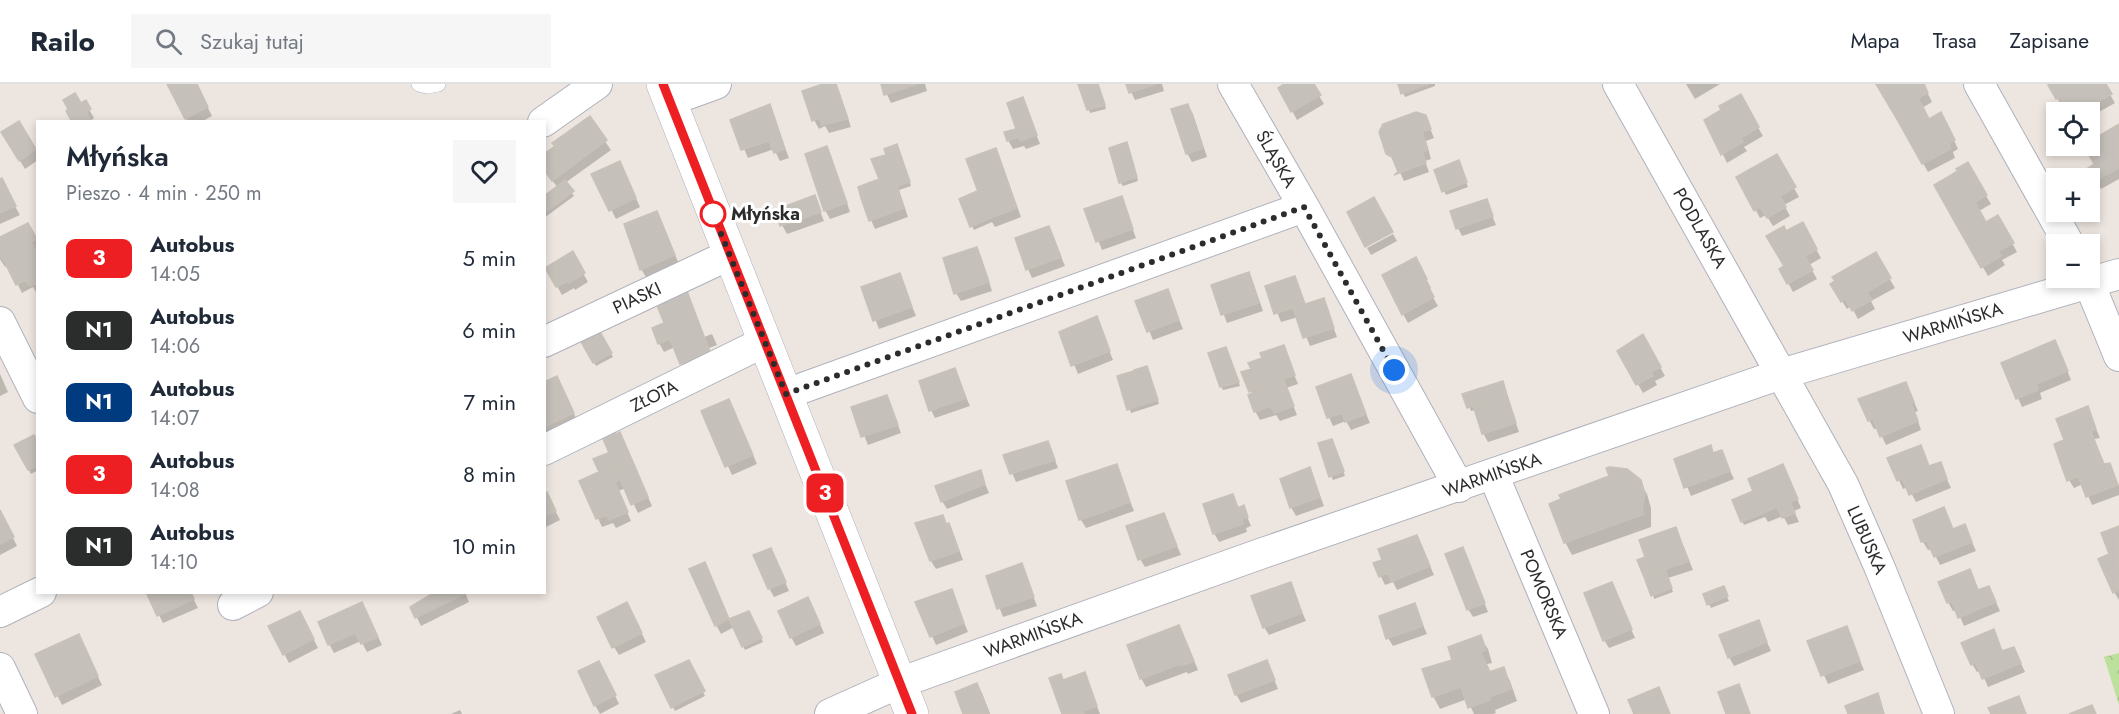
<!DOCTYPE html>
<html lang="pl">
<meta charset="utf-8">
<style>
:root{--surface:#fff;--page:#f6f6f7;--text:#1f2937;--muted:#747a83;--line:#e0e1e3}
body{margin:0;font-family:Jost,sans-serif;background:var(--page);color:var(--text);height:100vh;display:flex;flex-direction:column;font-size:22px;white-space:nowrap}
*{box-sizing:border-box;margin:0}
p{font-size:20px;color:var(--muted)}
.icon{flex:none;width:33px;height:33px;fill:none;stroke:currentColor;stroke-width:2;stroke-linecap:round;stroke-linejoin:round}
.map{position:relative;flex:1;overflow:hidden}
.panel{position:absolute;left:36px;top:36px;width:510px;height:474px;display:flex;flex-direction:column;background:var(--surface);border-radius:0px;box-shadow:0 3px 9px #0003}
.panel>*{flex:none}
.badge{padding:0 12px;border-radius:9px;font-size:21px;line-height:39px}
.fabs{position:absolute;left:2046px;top:18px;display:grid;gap:12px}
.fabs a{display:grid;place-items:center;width:54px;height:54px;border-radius:0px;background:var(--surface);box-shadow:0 3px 9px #0003;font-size:30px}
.you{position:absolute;width:30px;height:30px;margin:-15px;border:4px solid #fff;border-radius:50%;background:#1a73e8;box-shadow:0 0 0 9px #1a73e833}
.map>.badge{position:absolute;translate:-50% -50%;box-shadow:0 0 0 3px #fff}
.round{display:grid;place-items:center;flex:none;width:63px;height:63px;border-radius:0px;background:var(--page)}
.summary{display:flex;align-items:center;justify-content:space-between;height:102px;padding:0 30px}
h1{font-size:28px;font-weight:600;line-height:45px}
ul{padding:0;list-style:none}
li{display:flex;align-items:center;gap:18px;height:72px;padding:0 30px}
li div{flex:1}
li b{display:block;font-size:22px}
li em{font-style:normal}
li .badge{min-width:66px;font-weight:700;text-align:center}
header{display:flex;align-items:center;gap:36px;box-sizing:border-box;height:84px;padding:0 30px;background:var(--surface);border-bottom:2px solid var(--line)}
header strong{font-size:28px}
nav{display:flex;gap:33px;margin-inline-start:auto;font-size:21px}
.search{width:420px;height:54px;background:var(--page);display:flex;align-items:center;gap:15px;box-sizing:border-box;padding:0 21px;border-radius:0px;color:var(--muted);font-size:22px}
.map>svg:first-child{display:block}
</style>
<header>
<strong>Railo</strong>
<div class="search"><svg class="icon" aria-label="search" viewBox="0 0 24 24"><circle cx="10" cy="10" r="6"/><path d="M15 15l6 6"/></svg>Szukaj tutaj</div>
<nav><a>Mapa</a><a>Trasa</a><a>Zapisane</a></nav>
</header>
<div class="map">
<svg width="2119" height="630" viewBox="0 0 2119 630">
<defs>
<pattern id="forest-crowns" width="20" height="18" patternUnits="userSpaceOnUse" patternTransform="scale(1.5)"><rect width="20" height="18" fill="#bbe19d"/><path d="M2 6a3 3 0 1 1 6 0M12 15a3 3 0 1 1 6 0" fill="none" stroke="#a1c187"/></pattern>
</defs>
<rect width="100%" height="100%" fill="#ede5df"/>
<path fill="url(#forest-crowns)" d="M2119 569V621L2104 573Z"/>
<path fill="#0003" d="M169 0H196L212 32 201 38H188Z
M828 0H835L839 7 851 43 829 49 825 42 819 45 814 36 804 8Z
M882 0H925L927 7 891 19Z
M1080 0H1098L1106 25 1090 29Z
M1127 0H1162L1164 7 1135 16Z
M1287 0H1312L1324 20 1297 36 1280 5Z
M1399 0H1435V2L1405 13Z
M1686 0H1720L1695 15Z
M1878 0H1923L1932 18 1922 24 1929 37 1946 39 1958 65 1953 68 1955 74 1928 88Z
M2053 0H2104L2115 19 2090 33V28H2057L2055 25 2061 21 2050 2Z
M1740 12 1763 52 1744 63 1747 67 1727 79 1706 36 1723 27Z
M1022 15 1040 60 1026 65 1024 62 1013 65 1008 56 1018 46Z
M85 18 94 34 90 37 80 21Z
M1188 21 1193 30 1207 73 1192 78 1187 69Z
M769 22 789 74 780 77 774 65 748 74 732 37Z
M1425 32 1434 54 1426 57 1431 75 1425 77 1429 88 1404 97 1396 80 1388 69Z
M589 34 611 66 565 99 574 112 544 134V112L558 104 544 86Z
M19 39 38 70V76L25 85 8 57Z
M2119 42V95L2101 105 2090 84 2096 81 2085 62H2090V58Z
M826 64 831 72 850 128 830 135 825 126Z
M1128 64 1138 97 1123 102 1120 98Z
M898 66 911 102 899 106 908 133 875 145 871 136 881 96 888 78Z
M995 66 1000 75 1021 133 995 143 992 138 974 146 972 142 976 109 982 119 984 118Z
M1776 72 1799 113 1784 121 1790 132 1773 142 1766 131 1760 134 1738 94Z
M1967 80 1991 120 1979 127 1985 140 1998 133 2017 168 2002 176 2005 181 1988 192 1936 101Z
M1460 82 1468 103 1446 111 1436 87Z
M624 88 640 123 616 135 593 90Z
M0 96 20 131 0 140Z
M814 113 824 137 787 150 782 141Z
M1121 114 1136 154 1102 166 1086 126Z
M1486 117 1496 141 1462 152 1458 144Z
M661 138 679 180 646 193 641 185Z
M1802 140 1821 174 1809 181 1817 195 1793 208 1781 186 1786 183 1787 149Z
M27 141 38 159V165L35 167 38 172 37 210 33 203 22 209 8 181 5 183 0 175V154Z
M1049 144 1065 182 1032 194 1028 185Z
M1393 150 1397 157 1371 171 1367 164Z
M976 164 981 173 992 207 961 217 956 209Z
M572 169 588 198 575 206 574 204 562 211 547 184Z
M1875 170 1895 204 1871 217 1875 225 1858 235 1851 222 1847 225 1832 201Z
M1415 175 1431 204 1428 205 1438 222 1408 239 1403 230Z
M1248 189 1253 198 1263 227 1227 239 1213 202Z
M899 190 916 232 879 245 863 204Z
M1295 194 1306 222 1323 216 1337 253 1310 262 1298 233 1281 238 1267 203Z
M684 204 704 253 712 250 717 261 709 264 713 277 686 288 675 263 664 268 659 259 666 240Z
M1167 206 1183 245 1153 256 1137 217Z
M1096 234 1113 276 1078 290 1061 248Z
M599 248 613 273 596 282 582 257Z
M1643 252 1665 292 1655 297 1657 301 1643 309 1619 267Z
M1283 263 1298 300 1286 304 1297 331 1280 337 1276 331 1260 336 1255 327 1252 309 1243 289 1252 286 1264 275Z
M2059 266 2071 296 2040 309 2042 315 2022 323 2003 280Z
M1228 269 1240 302 1223 306 1221 302Z
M1146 284 1159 320 1131 329 1118 293Z
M954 286 970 322 935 334 931 326Z
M0 290 8 308 0 312Z
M1350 292 1370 339 1351 346 1346 337 1333 342 1329 333Z
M557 294 578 338 544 353V300Z
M1906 300 1918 327 1915 328 1921 346 1886 361 1878 344 1874 345 1869 336Z
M1464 311 1508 316 1519 348 1488 358 1483 349 1476 326 1471 327Z
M887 313 901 349 868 361 853 324Z
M2087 324 2100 354 2094 355 2105 382 2109 380 2119 402V411L2092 421 2083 400 2074 404 2069 396 2066 357Z
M733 325 757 380 732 391 703 328Z
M620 350 652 422 638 429 626 404 618 407 631 437 616 444 613 439 602 443 581 397 601 388 595 376 611 369 616 351Z
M1048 358 1058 384 1016 398 1005 372Z
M38 361V386L31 390 16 362Z
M1334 361 1345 392 1333 396 1331 392Z
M1710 363 1714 370 1721 368 1734 395 1691 412 1676 376Z
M1920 363 1930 384 1940 380 1951 404 1916 418 1908 403 1903 405 1889 375Z
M1116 382 1134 427 1086 444 1081 436 1068 398Z
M1310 385 1324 422 1296 432 1291 423Z
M980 388 989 409 947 425 942 417Z
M1787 391 1801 424 1794 427 1799 438 1788 441 1783 432 1768 438 1765 433 1744 441 1742 437Z
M1639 397 1647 410 1651 424V443L1572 471 1565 458Z
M544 411 551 418 560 436 544 444Z
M1232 412 1239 425 1243 423 1251 442 1246 444 1247 448 1219 458 1214 449Z
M1944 425 1954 446 1965 442 1976 467 1940 481 1932 465 1928 466 1923 458Z
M0 428 17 462 0 471Z
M1164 431 1181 471 1145 483 1140 475Z
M942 432 953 449 963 476 936 485 931 477Z
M2119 444V516L2114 508 2111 471Z
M1678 449 1693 486 1668 494 1673 508 1654 515 1647 474 1641 457Z
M1417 452 1434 491 1397 506 1393 498 1385 501 1375 480 1384 476Z
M771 465 789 507 774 513 769 504Z
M1462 465 1488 528 1473 533 1468 525Z
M1021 481 1037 522 1003 533 988 493Z
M709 489 729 537 749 529 763 558 745 566 734 543 721 550 716 541Z
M1974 495 1979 507 1989 503 2000 527 1964 542 1957 526 1953 527 1948 518Z
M1611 499 1635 554 1609 564 1604 556Z
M1290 500 1306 537 1269 551 1264 543Z
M951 507 968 548 936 561 917 519Z
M190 508 198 524 163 539 159 531Z
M438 508H465L469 518 421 542 412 523Z
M1725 508 1729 517 1711 524 1709 520Z
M362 520 382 561 367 568 361 557 334 569 329 560Z
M1414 521 1427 550 1393 562 1388 554Z
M813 524 824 549 796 562 791 553Z
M631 528 646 558 619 571 614 563Z
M305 538 318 564 289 579 270 543Z
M1758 538 1771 567 1734 582 1729 573Z
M1846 544 1864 586 1828 600 1809 558Z
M1993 547 2003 568 2018 573 2025 588 1988 603 1981 587 1977 588 1972 580Z
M1183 551 1198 586 1188 590 1187 588 1146 603 1141 594Z
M1480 553 1488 565 1492 579 1487 580 1491 589 1503 584 1510 597 1517 617 1495 626 1496 629 1493 630H1474L1467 615 1440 625 1433 612 1454 576Z
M83 561 102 601 62 621 37 571Z
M688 578 705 612 675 627 657 592Z
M1267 578 1278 605 1241 619 1236 610Z
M604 588 619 620 600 630 595 621Z
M1084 590 1100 630H1063V598Z
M977 601 982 609 990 630H965L956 609Z
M460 626 462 630H451Z"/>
<path fill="#c6c0ba" stroke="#c8c1b8" stroke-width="1.5" d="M167 0H197L208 23 185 35Z
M823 0H836L848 35 822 41 820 34 812 37 802 7Z
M881 0H918L884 11Z
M1078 0H1098L1105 21 1087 26Z
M1126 0H1156L1129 9Z
M1284 0H1314L1321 11 1291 28 1278 4Z
M1398 0H1429L1401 10Z
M1876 0H1924L1928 9 1918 14 1923 23 1898 37Z
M2050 0H2106L2112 10 2077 28H2056V32L2053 24 2062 19 2058 13 2056 15 2048 1Z
M75 9 81 19 86 16 91 25 86 28 92 38H72L66 27 68 25 63 16Z
M1741 10 1759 43 1741 54 1743 58 1721 71 1704 36 1721 26 1719 22Z
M1023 13 1037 51 1020 57 1019 53 1007 57 1004 48 1016 45 1007 19Z
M770 20 785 65 774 69 769 57 741 66 730 36Z
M1188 20 1203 64 1186 70 1171 25Z
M1923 23 1929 35 1941 28 1955 56 1949 59 1951 65 1922 80 1898 37Z
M1416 28 1426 31 1431 45 1422 48 1428 66 1422 68 1426 79 1394 91 1398 88 1392 73 1386 70 1379 48 1383 40Z
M590 32 607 56 552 97 544 86V70L555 62 552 59Z
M19 37 36 65 19 77 1 48Z
M2119 40V84L2095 97 2088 84 2094 80 2084 62H2090V57Z
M1127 58 1137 93 1119 99 1109 64Z
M897 60 910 98 897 102 884 65Z
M827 62 847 119 824 127 805 70Z
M996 64 1017 124 988 135 966 75Z
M1777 70 1796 103 1780 112 1786 123 1767 134 1760 123 1754 127 1736 93Z
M886 71 897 102 861 114 858 103 879 95 871 75Z
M1459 76 1467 98 1442 108 1434 86Z
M620 77 636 114 609 127 591 90Z
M1968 78 1987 111 1975 118 1981 129 1957 142 1934 101 1958 87 1956 85Z
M2 94 16 122 0 129V95Z
M565 96 574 107 544 129V112Z
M897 102 904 124 869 137 861 114Z
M977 107 988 135 970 143 959 115Z
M815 111 821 128 780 142 775 126Z
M1122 112 1133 145 1096 158 1084 125Z
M1374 113 1393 148 1365 163 1347 128Z
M1487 115 1493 132 1456 145 1450 127Z
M657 127 675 171 640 186 624 140Z
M1981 129 1986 138 1998 131 2014 159 1998 167 2001 172 1981 184 1957 142Z
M1803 138 1817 165 1805 172 1813 186 1787 200 1779 185 1784 182 1766 152 1784 142 1786 147Z
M28 139 37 155 31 158 38 170V199L30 202 26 196 16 201 2 173 0 174V153Z
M1049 142 1061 173 1026 186 1015 154Z
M977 163 989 198 954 210 943 174Z
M573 167 585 189 569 199 568 197 556 203 545 184Z
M1876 168 1891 194 1867 208 1872 216 1852 227 1845 215 1841 218 1830 200 1835 197 1832 193Z
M1416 173 1427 195 1425 196 1434 213 1402 231 1382 191Z
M1249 188 1259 219 1221 231 1211 201Z
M900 189 912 223 873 237 861 203Z
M1295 192 1305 220 1274 230 1265 202Z
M685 202 710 268 680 280 670 255 658 260 652 244 664 239 654 214Z
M1168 205 1179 236 1147 248 1135 217Z
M1324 214 1334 244 1303 254 1293 224Z
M1097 232 1110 267 1071 282 1059 248Z
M599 246 612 269 593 279 580 256Z
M1643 250 1661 283 1651 288 1653 292 1636 301 1617 267Z
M2055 256 2068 287 2036 300 2038 306 2016 315 2001 279Z
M1284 261 1295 291 1249 308 1241 288 1251 285 1248 279 1262 274 1260 269Z
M1226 263 1239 298 1220 303 1208 269Z
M1147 282 1158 316 1145 320 1134 286Z
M955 284 966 314 929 327 919 297Z
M1134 287 1145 320 1127 326 1117 292Z
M1351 290 1366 330 1345 338 1342 329 1327 334 1316 303Z
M557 292 574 329 544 343V298Z
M1284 296 1294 322 1274 329 1271 322 1254 328 1248 311Z
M1503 297 1507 311 1467 324 1462 310Z
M1906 298 1914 318 1911 319 1918 337 1880 353 1873 335 1868 337 1858 315Z
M887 311 898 341 861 353 851 323Z
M1507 311 1516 339 1482 350 1473 321Z
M729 315 753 371 725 383 701 327Z
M2088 322 2096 345 2091 347 2097 363 2060 378 2054 360 2064 356 2056 335Z
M613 342 616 350 620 348 633 378 616 385 600 348Z
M34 351 38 358V382L28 386 14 361Z
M1332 355 1344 387 1329 393 1318 359Z
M1048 357 1055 376 1010 390 1003 371Z
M1711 361 1713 369 1722 366 1730 387 1684 404 1674 375Z
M1921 361 1929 382 1941 378 1947 395 1909 411 1902 394 1897 397 1887 374Z
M2097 363 2104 380 2110 379 2118 401 2086 413 2078 392 2067 397 2060 378Z
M608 369 619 396 615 398 628 428 609 436 607 431 596 435 579 397 599 388 593 375Z
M633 378 648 413 631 421 616 385Z
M1117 380 1130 418 1103 428 1090 389Z
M1783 380 1798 415 1790 418 1795 429 1782 434 1777 423 1762 430 1748 395Z
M1310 383 1320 413 1290 424 1280 395Z
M1610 383 1627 385 1641 396 1645 410 1642 424 1644 430 1564 459 1549 420 1561 415 1559 411 1609 392 1606 384Z
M981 386 985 400 941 418 935 402Z
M1090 389 1103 428 1079 436 1066 397Z
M1753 407 1762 430 1741 438 1732 416Z
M547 408 556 427 544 433V409Z
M1233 410 1238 424 1244 421 1248 433 1242 435 1243 440 1213 450 1203 420Z
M1944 423 1953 445 1965 440 1972 458 1934 473 1927 457 1921 458 1913 436Z
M0 426 14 453 0 460Z
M1164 429 1177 462 1138 476 1126 442Z
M943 431 946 440 949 439 959 467 930 477 915 439Z
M2119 442V486L2105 491 2098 475 2109 470 2101 449Z
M1676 443 1682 460 1645 473 1639 456Z
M1417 451 1430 482 1391 498 1388 489 1379 493 1373 479 1382 476 1378 465Z
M1682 460 1689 477 1644 493 1637 476Z
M1463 463 1485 519 1467 526 1445 470Z
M771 464 786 498 768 505 753 471Z
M705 478 729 535 715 542 689 485Z
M1022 479 1034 513 997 525 986 492Z
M1665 485 1672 504 1651 512 1644 493Z
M1970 485 1978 506 1989 502 1996 518 1958 534 1952 518 1947 519 1938 498Z
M2119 486V506L2113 509 2105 491Z
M1291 498 1302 529 1263 544 1251 512Z
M1612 498 1632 545 1603 557 1584 509Z
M1724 502 1728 512 1707 521 1703 510Z
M952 505 964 539 930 553 915 518Z
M146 508H191L194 515 157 532Z
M435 508 466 509 415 534 410 523Z
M808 513 820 540 790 554 778 527Z
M362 518 378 553 361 560 355 549 328 561 318 538Z
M627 518 642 549 612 564 597 533Z
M1415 519 1423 542 1386 555 1379 532Z
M300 527 314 555 283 571 268 542Z
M749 527 762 554 742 563 729 535Z
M1759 536 1767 558 1728 574 1719 551Z
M1179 541 1194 577 1181 582 1180 580 1140 595 1127 561Z
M1847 542 1860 577 1821 592 1807 557Z
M1994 545 2002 567 2014 563 2021 579 1982 595 1976 579 1971 581 1961 559Z
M79 550 98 592 55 613 35 570Z
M1481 551 1486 566 1481 568 1489 588 1504 583 1511 605 1489 613 1490 616 1468 624 1461 603 1432 613 1422 585 1452 576 1448 563Z
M689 576 705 607 686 616 671 584Z
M1267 576 1275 596 1235 611 1228 591Z
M599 577 616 611 594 622 578 587Z
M671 584 686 616 671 624 655 591Z
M1085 588 1097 622 1083 627 1084 630H1062L1049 594 1061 590 1063 596Z
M977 599 989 629 963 630 955 608Z
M1739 600 1750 630H1726L1718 608Z
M1659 603 1670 630H1634L1628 616Z
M1878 609 1884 630H1848L1845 622Z
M2019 612 2026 630H1991L1988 624Z
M2092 621 2096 630H2069Z"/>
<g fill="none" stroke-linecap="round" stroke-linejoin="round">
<g stroke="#afb2bc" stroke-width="16">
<path id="service" d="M419 0 427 2 438 0"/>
</g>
<g stroke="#afb2bc" stroke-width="32">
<path id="minor" d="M1233 0 1304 123 1459 403
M1618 0 1843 400 1879 482 1939 630
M1979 0 2069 160
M669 17 716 0
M543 38 597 0
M2087 194 2119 272
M0 238 38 314
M544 258 729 171
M786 310 1304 123
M544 366 764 258
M1493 390 1594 630
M233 521 258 508
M0 528 41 508
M0 584 22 630
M830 630 899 599 1260 470 1781 290 2119 190"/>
</g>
<g stroke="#afb2bc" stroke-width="34">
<path id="tertiary" d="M663 0 912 630"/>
</g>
<use href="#service" stroke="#fff" stroke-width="15"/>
<use href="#minor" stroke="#fff" stroke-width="30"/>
<use href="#tertiary" stroke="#fff" stroke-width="33"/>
</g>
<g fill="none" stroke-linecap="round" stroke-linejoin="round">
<g stroke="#fff" stroke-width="14">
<path id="line" d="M663 0 912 630"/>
</g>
<use href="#line" stroke="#ee1f23" stroke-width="9"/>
<path stroke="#2c2c2c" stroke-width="6" stroke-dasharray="0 10.8" d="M713 130 786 310 1304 123 1394 286"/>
</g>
<circle fill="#fff" stroke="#ee1f23" stroke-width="3" cx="713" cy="130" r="12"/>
<g text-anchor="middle" stroke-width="6" stroke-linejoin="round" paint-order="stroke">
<g font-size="18" fill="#2c2c2c" stroke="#fff">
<text transform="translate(1276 75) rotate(60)" y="6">ŚLĄSKA</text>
<text transform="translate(1700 144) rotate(60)" y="6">PODLASKA</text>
<text transform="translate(637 214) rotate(-25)" y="6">PIASKI</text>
<text transform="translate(1953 239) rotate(-17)" y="6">WARMIŃSKA</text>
<text transform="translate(654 312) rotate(-26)" y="6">ZŁOTA</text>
<text transform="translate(1492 391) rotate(-19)" y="6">WARMIŃSKA</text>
<text transform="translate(1867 456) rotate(66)" y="6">LUBUSKA</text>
<text transform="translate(1544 510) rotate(67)" y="6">POMORSKA</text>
<text transform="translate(1033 551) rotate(-20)" y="6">WARMIŃSKA</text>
</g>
<g font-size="18" font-weight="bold" fill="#2c2c2c" stroke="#fff" text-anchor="start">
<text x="731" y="136">Młyńska</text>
</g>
</g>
</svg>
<div class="fabs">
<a><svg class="icon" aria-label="locate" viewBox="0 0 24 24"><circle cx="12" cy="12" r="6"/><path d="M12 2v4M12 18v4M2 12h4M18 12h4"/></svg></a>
<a>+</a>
<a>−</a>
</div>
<div class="you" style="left:1394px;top:286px"></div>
<b class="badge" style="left:825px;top:409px;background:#ee1f23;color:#fff">3</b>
<section class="panel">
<div class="summary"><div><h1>Młyńska</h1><p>Pieszo · 4 min · 250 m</p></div><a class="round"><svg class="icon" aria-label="heart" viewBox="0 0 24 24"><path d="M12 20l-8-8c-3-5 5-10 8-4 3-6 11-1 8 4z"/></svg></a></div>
<ul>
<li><span class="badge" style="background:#ee1f23;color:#fff">3</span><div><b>Autobus</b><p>14:05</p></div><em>5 min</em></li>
<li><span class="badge" style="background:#2b2c2c;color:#fff">N1</span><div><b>Autobus</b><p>14:06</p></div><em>6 min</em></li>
<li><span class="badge" style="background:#003b80;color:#fff">N1</span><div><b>Autobus</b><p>14:07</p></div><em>7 min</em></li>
<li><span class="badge" style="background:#ee1f23;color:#fff">3</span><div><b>Autobus</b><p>14:08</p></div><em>8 min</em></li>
<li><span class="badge" style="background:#2b2c2c;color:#fff">N1</span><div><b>Autobus</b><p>14:10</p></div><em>10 min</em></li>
</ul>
</section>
</div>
